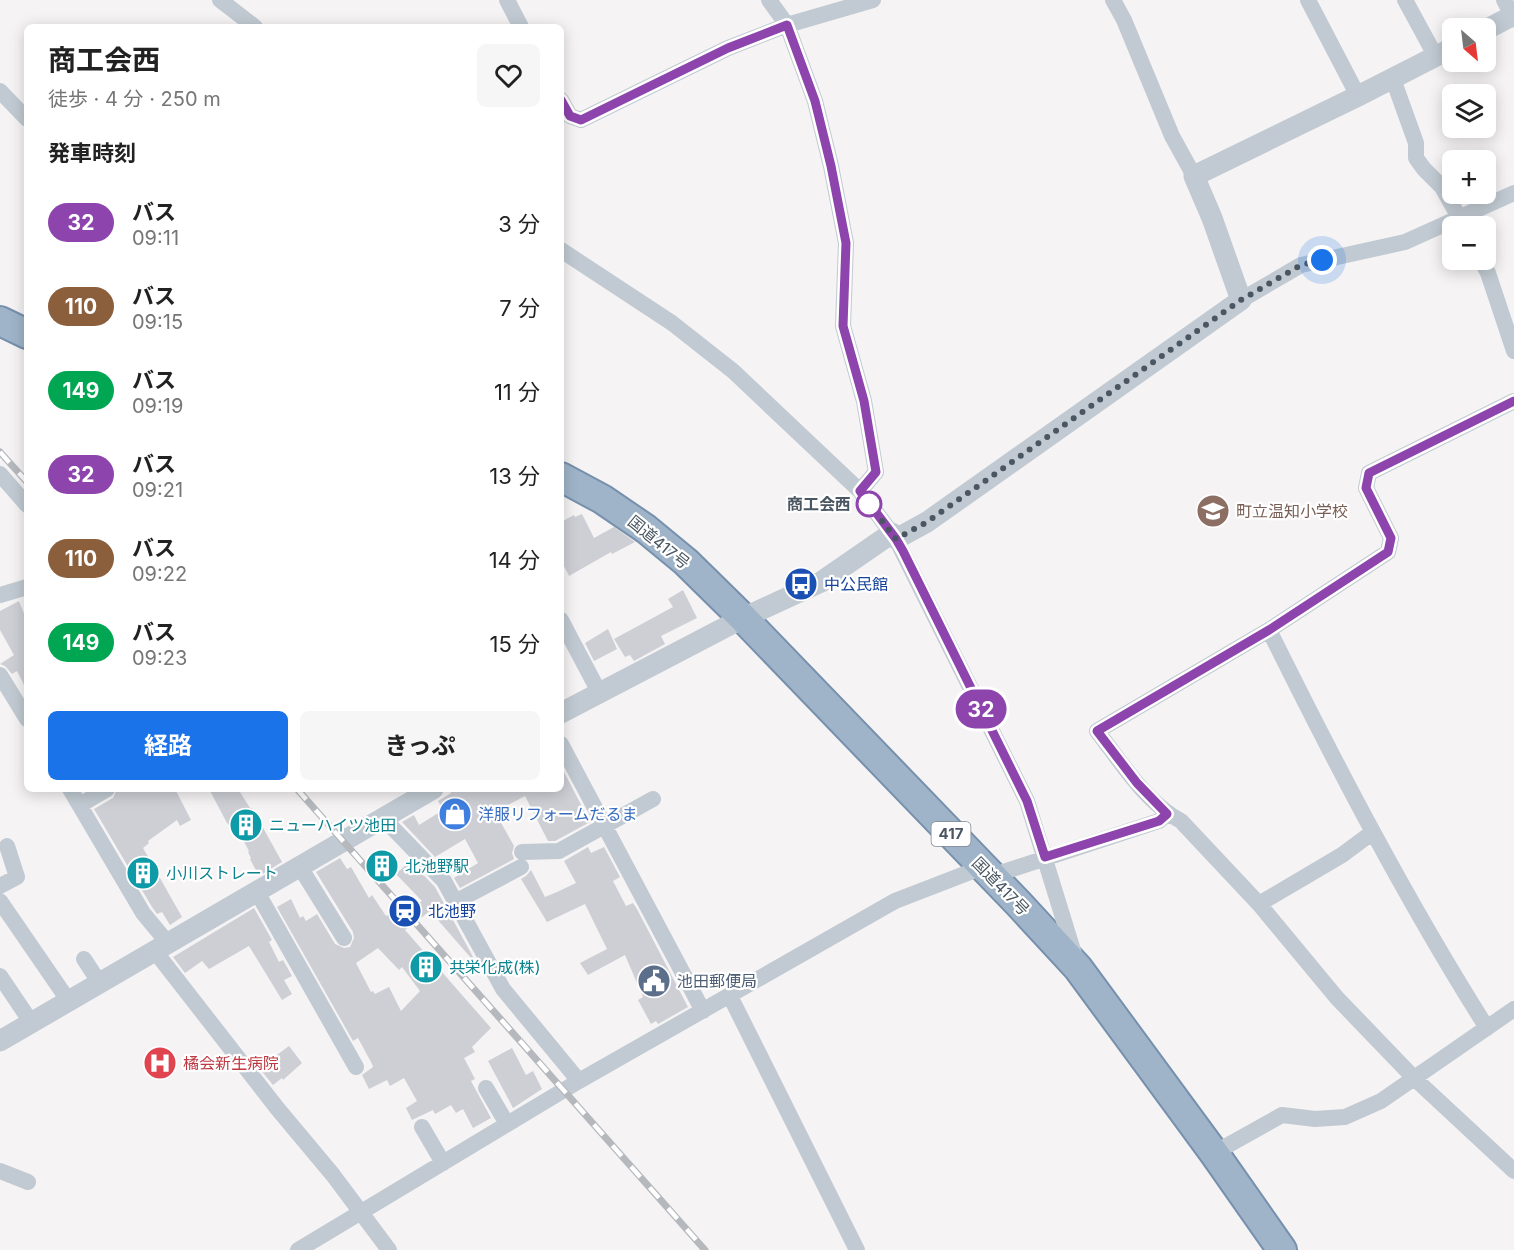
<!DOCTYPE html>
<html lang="ja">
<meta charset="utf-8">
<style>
:root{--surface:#fff;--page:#f6f6f6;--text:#222;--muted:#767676;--accent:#1a73e8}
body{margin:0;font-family:Inter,"Noto Sans JP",sans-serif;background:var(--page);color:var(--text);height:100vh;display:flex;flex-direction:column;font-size:22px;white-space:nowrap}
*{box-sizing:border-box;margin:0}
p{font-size:20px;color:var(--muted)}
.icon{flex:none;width:33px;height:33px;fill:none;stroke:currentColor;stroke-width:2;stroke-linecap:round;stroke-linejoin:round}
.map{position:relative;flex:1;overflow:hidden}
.drawer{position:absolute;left:24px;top:24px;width:540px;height:768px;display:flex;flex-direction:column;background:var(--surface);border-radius:9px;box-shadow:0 3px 15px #0003}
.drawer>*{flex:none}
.badge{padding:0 12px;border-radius:20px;font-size:21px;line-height:39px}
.needle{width:39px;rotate:152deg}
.controls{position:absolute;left:1442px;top:18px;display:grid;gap:12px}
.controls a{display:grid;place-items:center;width:54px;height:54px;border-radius:9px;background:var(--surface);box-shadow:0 3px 15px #0003;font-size:30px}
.you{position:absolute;width:30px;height:30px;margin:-15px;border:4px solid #fff;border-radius:50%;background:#1a73e8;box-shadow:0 0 0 9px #1a73e833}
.map>.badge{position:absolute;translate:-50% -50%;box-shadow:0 0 0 3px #fff}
h2{padding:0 24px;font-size:22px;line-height:54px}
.round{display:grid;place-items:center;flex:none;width:63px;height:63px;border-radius:9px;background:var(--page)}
.overview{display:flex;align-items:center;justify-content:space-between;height:102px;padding:0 24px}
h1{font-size:28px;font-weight:700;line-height:45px}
.cta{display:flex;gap:12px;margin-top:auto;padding:12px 24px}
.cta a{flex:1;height:69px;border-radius:9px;background:var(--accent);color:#fff;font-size:24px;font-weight:700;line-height:69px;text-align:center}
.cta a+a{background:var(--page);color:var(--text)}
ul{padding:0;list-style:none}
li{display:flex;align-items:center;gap:18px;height:84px;padding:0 24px}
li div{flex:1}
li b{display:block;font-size:22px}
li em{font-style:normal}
li .badge{min-width:66px;font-weight:700;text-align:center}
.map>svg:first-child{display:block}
</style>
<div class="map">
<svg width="1514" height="1250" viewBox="0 0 1514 1250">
<rect width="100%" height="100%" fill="#f5f3f3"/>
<path fill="#cdcfd5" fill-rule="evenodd" d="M582 514 594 538 614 527 635 542 612 554 611 552 569 576 561 560V522L574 515 575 517Z
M683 590 697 618 661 636 665 644 634 661 630 655 625 657 614 639 673 607 668 599Z
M19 601 27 621V691L17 671 12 674 5 666 0 664 14 655 0 630V611Z
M608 629 617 649 594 661 585 643Z
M561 766 590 822 555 841H548L525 796 495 812 514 846 512 853 514 859 460 888 454 878 478 863 465 839 435 857 402 822 414 815 419 825 443 810 438 801 451 793 449 789H561Z
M117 789H175L191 820 180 826 177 820 148 841 149 843 143 848 182 917 170 925 162 912 157 914 152 907 94 809 113 798Z
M209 789H238L250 808H252L282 862 259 876 250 859 251 858 248 852 249 851 237 829 234 830 227 823Z
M588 847 591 853 604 847 620 877 613 881 626 906 633 903 637 909 688 1007 658 1024 656 1021 651 1024 638 1000 643 997 625 955 588 975 580 963 607 949 585 904 547 922 521 879 526 876 531 870 545 897 557 892 576 883 564 861Z
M340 858 347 869 351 867 369 898 372 895 386 916 390 914 397 921 422 901 396 874 410 861 435 887 478 966 430 911 405 930 491 1028 472 1047 475 1052 464 1058 475 1079 471 1081 491 1118 473 1128 463 1109 456 1113 451 1105 435 1114 433 1110 412 1120 406 1108 417 1101 404 1078 390 1086 387 1080 369 1089 362 1075 373 1067 372 1064 358 1038 353 1041 277 907 291 899 300 918 303 916 306 921 317 914 335 944 344 948 350 947 354 938 353 932 316 872ZM378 948 399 970 402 967 420 991 401 1011 389 987 375 994 373 991 371 992 356 963Z
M254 908 272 940 269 942 279 962 283 960 292 976 284 980 292 994 282 1000 249 946 209 969 202 961 185 973 173 957Z
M289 1046 302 1063 283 1080 282 1078 273 1085 256 1064 267 1056 270 1060Z
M512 1048 526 1075 533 1071 542 1089 513 1108 488 1061Z"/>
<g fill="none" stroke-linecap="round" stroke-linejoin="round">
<g stroke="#7690ad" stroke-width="32">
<path id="trunk" d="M0 321 27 334
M561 477 602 499 646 529 686 562 743 618 1018 903 1078 968 1214 1153 1282 1250"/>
</g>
<path stroke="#c1cad2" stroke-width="16" d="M220 0 255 27
M507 0 521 27
M769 0 787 25 815 101 831 166 846 243 843 326 864 401 876 472 860 491
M1113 0 1124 20 1172 136 1194 176
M1308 0 1358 96
M1405 0 1436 57
M1504 0 1514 19
M1393 79 1416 143V158L1424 169 1442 187 1464 226
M0 91 27 119
M561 100 570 116 581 120 728 48 787 25 873 0
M561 250 672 323 733 371 860 491 896 539 1027 801 1076 960
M1481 260 1488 273 1514 351
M1241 300 1301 265 1405 242 1514 193
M1514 401 1369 473 1366 488 1391 538 1388 552 1269 630 1097 731C1121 762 1145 802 1181 821L1259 904 1337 998 1414 1078 1514 1171
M0 474 27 505
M0 595 27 587
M561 620 599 692
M1269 630C1336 765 1406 900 1487 1028
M0 675 27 719
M561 744 703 1011
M70 789 143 913 167 942
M80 805 107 789
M384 819 444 881 503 989 579 1081
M522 852 559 851 653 799
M300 867 344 938
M991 876 1159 821 1167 814
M0 886 17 877 7 846
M257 892 356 1067
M0 901 68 1000
M455 902 521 867
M1259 904 1342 855 1373 832
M154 950 277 1108 333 1175 389 1250
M84 959 99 982
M0 976 31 1022
M730 996 857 1250
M486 1088 507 1124
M422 1127 443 1163
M1214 1153 1282 1115 1315 1119 1345 1117 1381 1101 1514 1009
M0 1171 28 1182
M298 1250 579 1081 895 901 983 867"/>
<path stroke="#c1cad2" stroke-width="21" d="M1485 30 1514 15
M896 539 927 522 1241 300 1212 218 1194 176 1358 96 1452 48
M561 713 743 618 821 582 892 533
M0 1041 433 789"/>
<use href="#trunk" stroke="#9fb4c9" stroke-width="28"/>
<g stroke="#b5b8bd" stroke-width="7">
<path id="rail" d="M0 452 27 482
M297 789 705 1250"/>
</g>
<use href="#rail" stroke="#fff" stroke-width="4.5" stroke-dasharray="14" stroke-linecap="butt"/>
</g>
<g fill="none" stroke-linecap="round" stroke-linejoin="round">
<g stroke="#fff" stroke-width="14">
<path id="line" d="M561 100 570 116 581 120 728 48 787 25 815 101 831 166 846 243 843 326 864 401 876 472 860 491 896 539 903 551 1027 801 1045 857 1159 821 1167 814 1137 783 1097 731 1269 630 1388 552 1391 538 1366 488 1369 473 1514 401"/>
</g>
<use href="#line" stroke="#8e44ad" stroke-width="9"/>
<path stroke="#4a5661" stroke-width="6" stroke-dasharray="0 10.8" d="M869 504 896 539 927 522 1241 300 1301 265 1322 260"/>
</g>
<defs>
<g id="school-disc" transform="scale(1.725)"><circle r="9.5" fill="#8d6e63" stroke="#fff"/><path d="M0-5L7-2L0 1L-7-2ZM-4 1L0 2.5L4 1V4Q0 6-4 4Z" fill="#fff"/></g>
<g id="bus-disc" transform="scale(1.725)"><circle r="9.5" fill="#1a4fb4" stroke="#fff"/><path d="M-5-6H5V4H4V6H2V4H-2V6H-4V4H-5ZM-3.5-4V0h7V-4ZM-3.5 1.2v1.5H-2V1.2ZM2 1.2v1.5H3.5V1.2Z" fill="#fff"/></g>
<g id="shop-disc" transform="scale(1.725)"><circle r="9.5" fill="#3f7fe0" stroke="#fff"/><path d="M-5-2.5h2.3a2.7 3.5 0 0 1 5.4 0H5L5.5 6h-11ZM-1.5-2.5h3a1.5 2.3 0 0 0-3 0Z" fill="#fff"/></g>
<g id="building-disc" transform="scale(1.725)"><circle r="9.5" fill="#0f9aa8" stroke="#fff"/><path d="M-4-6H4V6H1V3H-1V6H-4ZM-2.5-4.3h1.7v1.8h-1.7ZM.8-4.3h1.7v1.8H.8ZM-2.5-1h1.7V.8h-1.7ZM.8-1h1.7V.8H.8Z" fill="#fff"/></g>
<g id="station-disc" transform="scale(1.725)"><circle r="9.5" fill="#1a4fb4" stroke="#fff"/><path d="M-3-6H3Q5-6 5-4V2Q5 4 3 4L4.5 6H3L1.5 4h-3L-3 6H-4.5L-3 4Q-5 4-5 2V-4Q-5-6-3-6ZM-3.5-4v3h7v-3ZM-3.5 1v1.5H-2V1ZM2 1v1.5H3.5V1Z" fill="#fff"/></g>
<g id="civic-disc" transform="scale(1.725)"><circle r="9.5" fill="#5c6f8a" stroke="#fff"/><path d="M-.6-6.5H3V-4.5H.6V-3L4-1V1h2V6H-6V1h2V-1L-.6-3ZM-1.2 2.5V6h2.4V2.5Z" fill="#fff"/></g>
<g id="hospital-disc" transform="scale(1.725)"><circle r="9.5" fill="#e0444e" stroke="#fff"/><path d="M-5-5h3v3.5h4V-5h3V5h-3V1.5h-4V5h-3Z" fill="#fff"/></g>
</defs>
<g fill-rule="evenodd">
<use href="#school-disc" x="1213" y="511"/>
<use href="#bus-disc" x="801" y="584"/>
<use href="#shop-disc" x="455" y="814"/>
<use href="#building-disc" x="246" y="825"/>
<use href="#building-disc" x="382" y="866"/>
<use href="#building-disc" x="143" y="873"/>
<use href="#station-disc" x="405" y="911"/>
<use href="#building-disc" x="426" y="967"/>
<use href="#civic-disc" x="654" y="981"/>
<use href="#hospital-disc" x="160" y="1063"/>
</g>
<circle fill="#fff" stroke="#8e44ad" stroke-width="3" cx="869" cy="504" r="12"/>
<g text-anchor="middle" stroke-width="4.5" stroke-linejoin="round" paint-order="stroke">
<rect fill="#fff" stroke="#808990" stroke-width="1.5" x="931.5" y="822" width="39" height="24" rx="4.5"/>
<g font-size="15" font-weight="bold" fill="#4a5661">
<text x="951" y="839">417</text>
</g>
<g font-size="16" font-weight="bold" fill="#4a5661" stroke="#fff" text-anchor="end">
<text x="851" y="510">商工会西</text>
</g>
<g font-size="16" fill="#785e54" stroke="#fff" text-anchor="start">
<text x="1236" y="517">町立温知小学校</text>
</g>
<g font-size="16" fill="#4a5661" stroke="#fff">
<text transform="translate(659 542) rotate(39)" y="6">国道417号</text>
<text transform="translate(1001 886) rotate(46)" y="6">国道417号</text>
</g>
<g font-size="16" fill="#164399" stroke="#fff" text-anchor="start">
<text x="824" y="590">中公民館</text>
<text x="428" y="917">北池野</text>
</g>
<g font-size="16" fill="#366cbe" stroke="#fff" text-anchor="start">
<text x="478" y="820">洋服リフォームだるま</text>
</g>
<g font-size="16" fill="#0d838f" stroke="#fff" text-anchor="start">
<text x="269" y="831">ニューハイツ池田</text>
<text x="405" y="872">北池野駅</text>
<text x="166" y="879">小川ストレート</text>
<text x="449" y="973">共栄化成(株)</text>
</g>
<g font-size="16" fill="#4e5e75" stroke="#fff" text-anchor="start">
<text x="677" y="987">池田郵便局</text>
</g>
<g font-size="16" fill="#be3a42" stroke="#fff" text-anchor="start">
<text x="183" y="1069">橘会新生病院</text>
</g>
</g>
</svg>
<div class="controls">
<a><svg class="needle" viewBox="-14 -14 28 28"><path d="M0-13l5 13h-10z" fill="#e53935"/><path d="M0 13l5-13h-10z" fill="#767676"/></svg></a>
<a><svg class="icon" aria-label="layers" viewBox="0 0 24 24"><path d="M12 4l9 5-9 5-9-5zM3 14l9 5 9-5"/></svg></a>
<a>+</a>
<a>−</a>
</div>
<div class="you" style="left:1322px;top:260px"></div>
<b class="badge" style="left:981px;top:709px;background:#8e44ad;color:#fff">32</b>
<section class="drawer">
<div class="overview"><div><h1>商工会西</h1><p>徒歩 · 4 分 · 250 m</p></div><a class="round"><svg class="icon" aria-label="heart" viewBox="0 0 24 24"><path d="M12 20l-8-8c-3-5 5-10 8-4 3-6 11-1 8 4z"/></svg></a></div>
<h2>発車時刻</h2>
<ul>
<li><span class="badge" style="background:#8e44ad;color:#fff">32</span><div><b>バス</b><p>09:11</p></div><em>3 分</em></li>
<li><span class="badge" style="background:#8b5e3c;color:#fff">110</span><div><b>バス</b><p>09:15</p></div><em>7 分</em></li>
<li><span class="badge" style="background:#00a651;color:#fff">149</span><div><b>バス</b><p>09:19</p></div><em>11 分</em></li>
<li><span class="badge" style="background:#8e44ad;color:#fff">32</span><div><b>バス</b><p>09:21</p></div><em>13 分</em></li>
<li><span class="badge" style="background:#8b5e3c;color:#fff">110</span><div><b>バス</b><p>09:22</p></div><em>14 分</em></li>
<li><span class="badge" style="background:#00a651;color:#fff">149</span><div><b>バス</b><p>09:23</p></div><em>15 分</em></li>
</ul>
<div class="cta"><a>経路</a><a>きっぷ</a></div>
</section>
</div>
